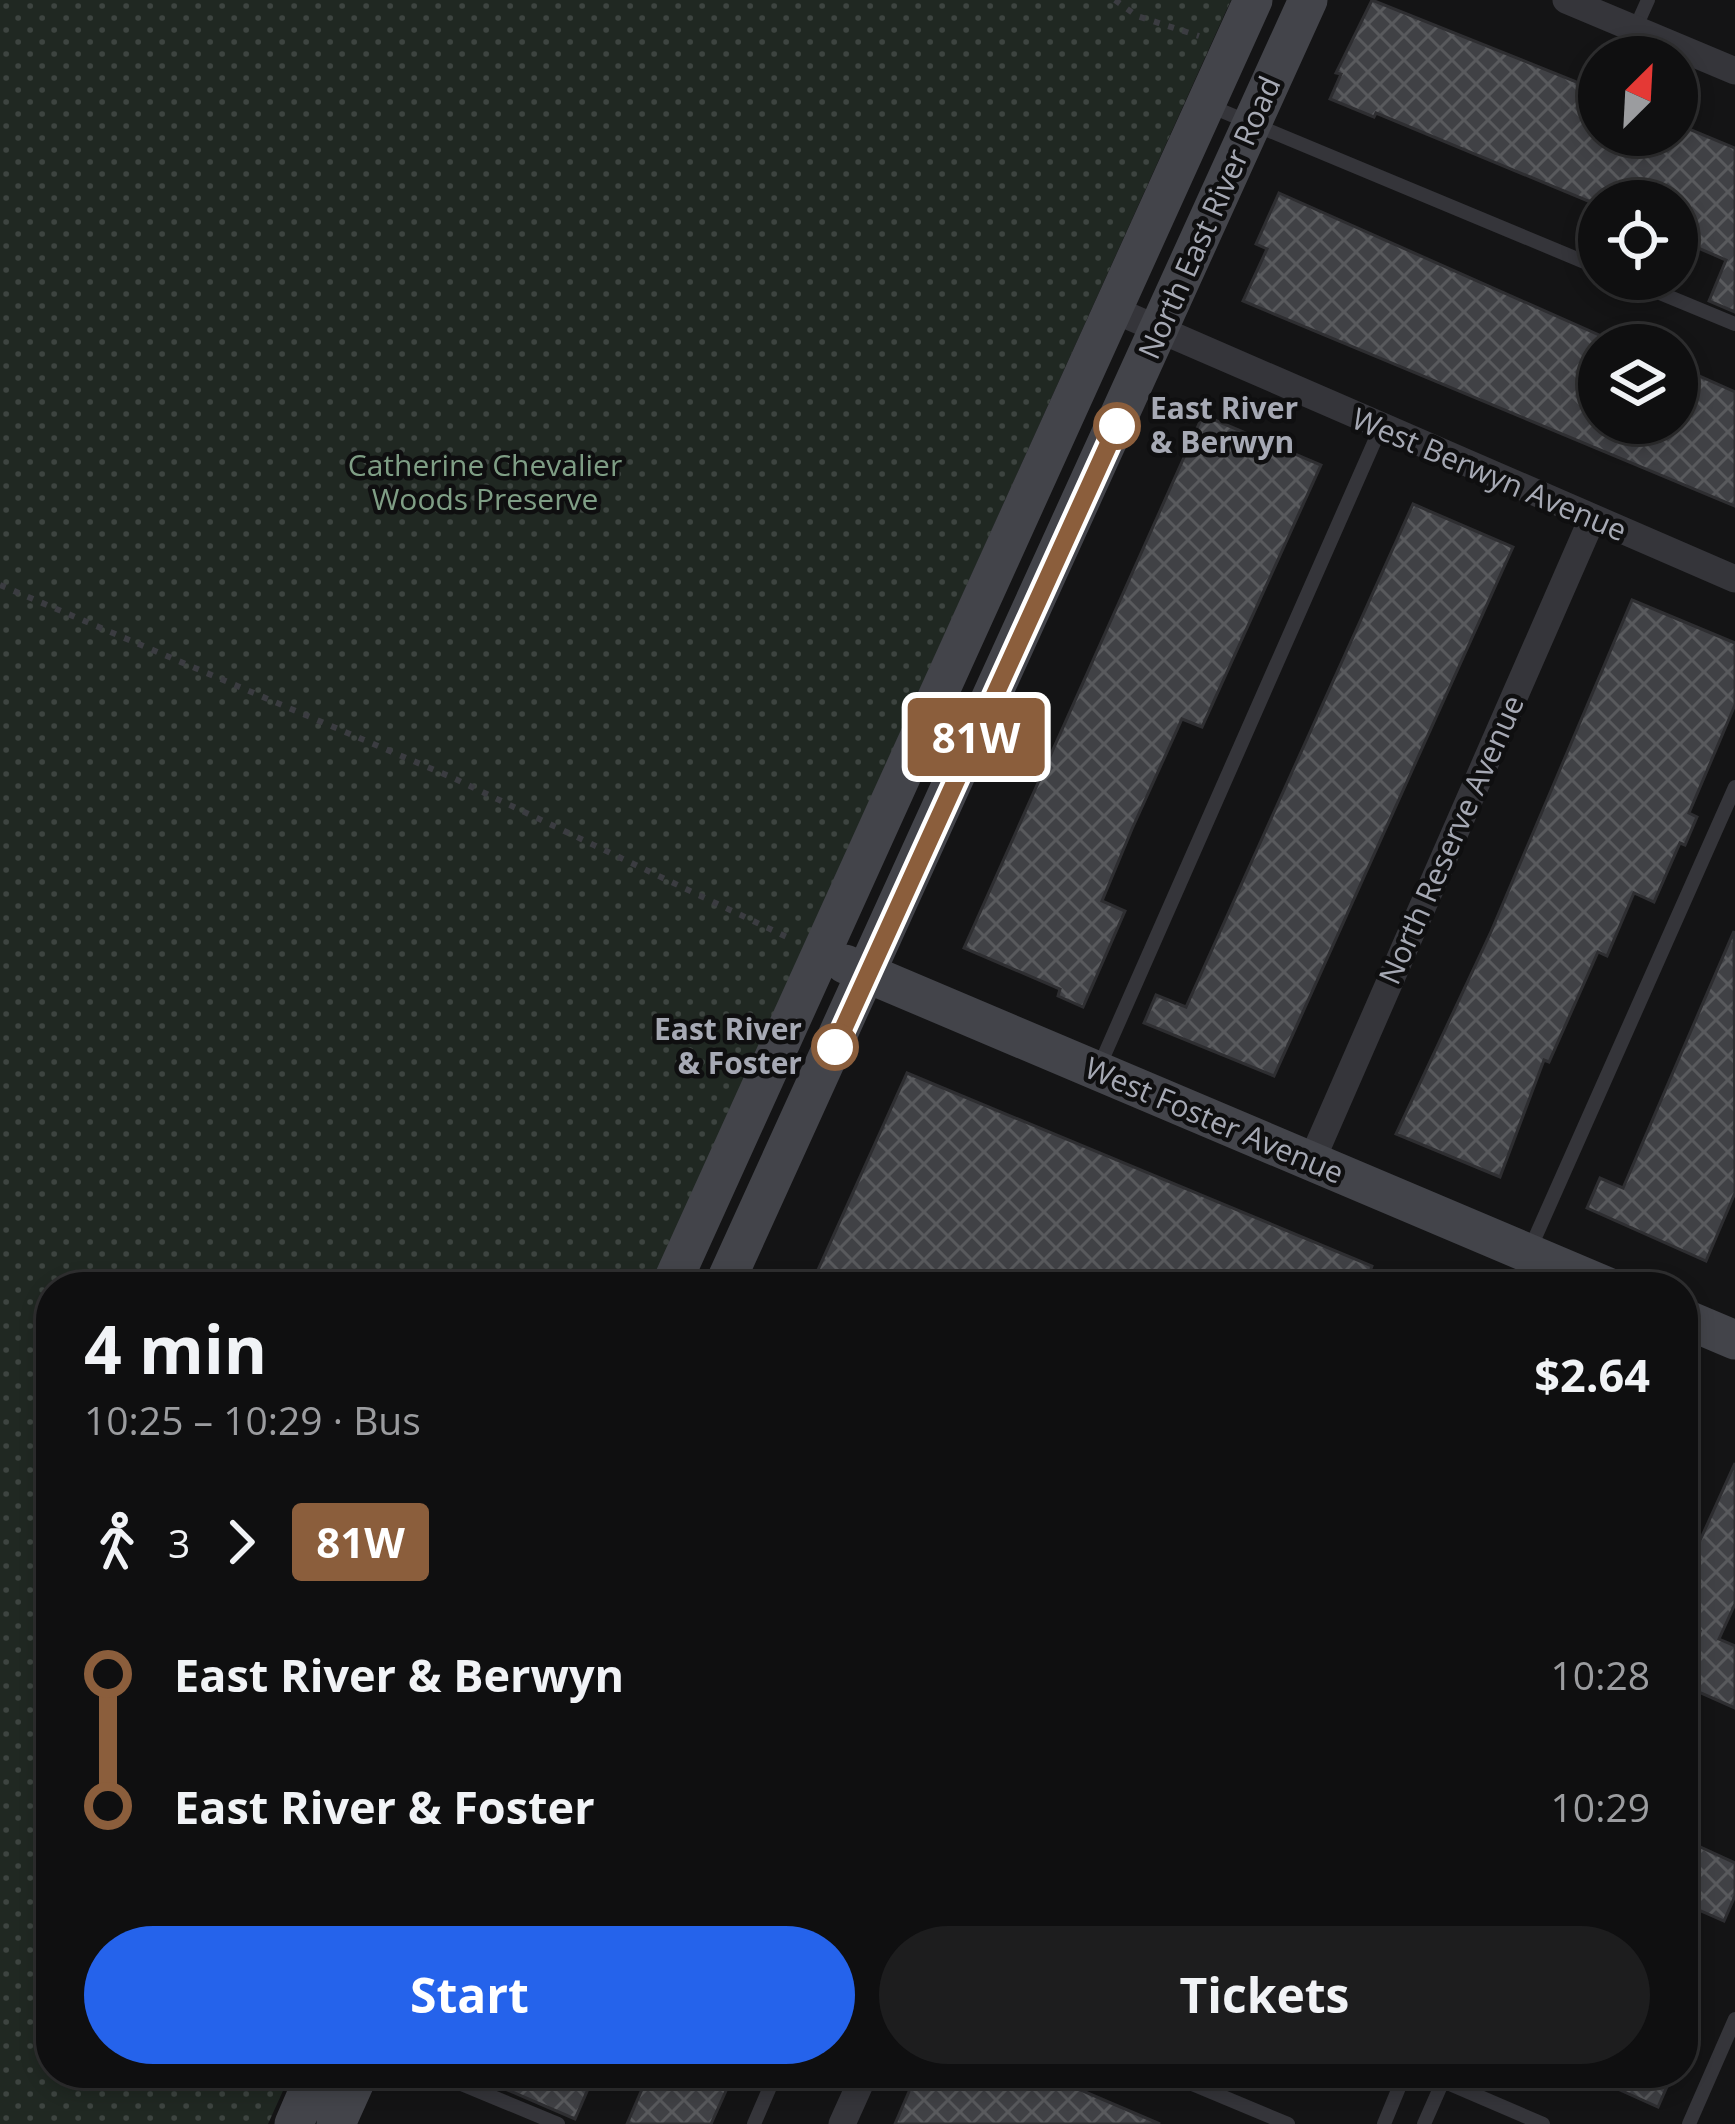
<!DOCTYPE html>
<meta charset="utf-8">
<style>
:root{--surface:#0f0f10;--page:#1d1d1e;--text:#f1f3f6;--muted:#9b9c9f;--line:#2f2f30;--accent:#2563eb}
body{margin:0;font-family:"Open Sans",sans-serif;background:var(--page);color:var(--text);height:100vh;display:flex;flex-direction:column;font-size:45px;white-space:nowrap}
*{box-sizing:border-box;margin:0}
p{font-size:39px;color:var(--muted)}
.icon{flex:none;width:66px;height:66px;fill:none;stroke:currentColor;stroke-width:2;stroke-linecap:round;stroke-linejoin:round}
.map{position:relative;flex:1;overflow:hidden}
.side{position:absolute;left:36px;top:1272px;width:1662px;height:816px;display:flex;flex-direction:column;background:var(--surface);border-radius:48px;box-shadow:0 6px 18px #0003,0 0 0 3px var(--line)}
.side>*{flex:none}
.badge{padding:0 24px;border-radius:9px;font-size:42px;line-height:78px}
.needle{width:78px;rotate:24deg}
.fabs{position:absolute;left:1578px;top:36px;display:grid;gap:24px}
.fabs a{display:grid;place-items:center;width:120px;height:120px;border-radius:50%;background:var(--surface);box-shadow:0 6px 18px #0003,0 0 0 3px var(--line);font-size:60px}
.map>.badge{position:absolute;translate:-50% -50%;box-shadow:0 0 0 6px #fff}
.legs{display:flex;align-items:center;gap:18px;height:132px;padding:0 48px;font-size:39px}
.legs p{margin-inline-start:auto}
.summary{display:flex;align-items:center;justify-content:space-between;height:204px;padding:0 48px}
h1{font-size:66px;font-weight:700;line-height:90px}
.cta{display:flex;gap:24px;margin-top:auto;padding:24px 48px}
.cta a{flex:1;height:138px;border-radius:72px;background:var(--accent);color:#fff;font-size:48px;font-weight:700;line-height:138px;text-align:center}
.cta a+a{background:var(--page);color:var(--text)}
ul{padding:0 48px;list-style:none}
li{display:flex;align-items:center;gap:42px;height:132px;font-size:45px}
li i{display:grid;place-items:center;width:18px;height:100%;margin:0 15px;background:currentColor}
li i::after{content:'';width:30px;height:30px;margin:-15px;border:9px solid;border-radius:50%;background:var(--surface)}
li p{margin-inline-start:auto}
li:first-child i{background:linear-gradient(#0000 50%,currentColor 0)}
li:last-child i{background:linear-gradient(currentColor 50%,#0000 0)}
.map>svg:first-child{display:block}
</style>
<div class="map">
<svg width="1735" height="2124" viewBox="0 0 1735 2124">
<defs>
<pattern id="park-dots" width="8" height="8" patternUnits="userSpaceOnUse" patternTransform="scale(3)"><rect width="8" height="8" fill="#202822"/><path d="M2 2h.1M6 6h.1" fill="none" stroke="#3d4440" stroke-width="1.8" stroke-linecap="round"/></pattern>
<pattern id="building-cross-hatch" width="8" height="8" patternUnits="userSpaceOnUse" patternTransform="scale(3)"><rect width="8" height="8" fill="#404145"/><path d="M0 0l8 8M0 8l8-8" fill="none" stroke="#595a5d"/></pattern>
</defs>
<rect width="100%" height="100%" fill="#141415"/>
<path fill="url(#park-dots)" d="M0 0H1231L650 1287H51V2073H291L268 2124H0Z"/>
<path fill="url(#building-cross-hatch)" stroke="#2e2e31" stroke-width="3" d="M1372 0 1599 91V135H1677V124L1735 148V312L1709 301 1726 260 1677 239V201H1588L1376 113 1374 117 1330 99 1341 74 1336 73Z
M1279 193 1599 335V423H1677V366L1735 392V506L1243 301 1267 249 1256 244Z
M1203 415 1321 465 1202 727 1182 719 1132 829 1102 901 1125 911 1083 1007 1058 996 1060 989 964 948Z
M1413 504 1513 547 1274 1076 1144 1023 1156 995 1186 1007Z
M1632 600 1735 643V705L1689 813 1697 817 1685 845 1680 843 1654 902 1634 893 1607 956 1598 952 1549 1062 1544 1060 1500 1177 1396 1134 1490 934Z
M1734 931 1735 1193 1706 1261 1587 1208 1600 1178 1623 1188Z
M907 1073 1372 1266 1364 1287H854L817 1272Z
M1735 1463V1604L1719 1639 1735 1646V1708L1683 1685V1668L1700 1631 1683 1623V1578Z
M1683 1839 1735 1863V1896L1724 1921 1683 1903Z
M468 2073H595L575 2119Z
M649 2073H734L711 2124H627Z
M917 2073H1041L1160 2124H895Z
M1582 2073H1673L1658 2107Z"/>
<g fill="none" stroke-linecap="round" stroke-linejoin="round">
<path stroke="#3b3c41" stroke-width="6" stroke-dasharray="6 9" stroke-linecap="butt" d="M1115 0 1137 16 1199 36
M0 585 451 777 791 939"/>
<path stroke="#35353a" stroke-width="14" d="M1635 29 1648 0
M1210 106 1599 268
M1626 279 1735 324
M1099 1067 1380 429
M1530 1249 1735 787
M435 2073 558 2124
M1166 2073 1288 2124
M754 2124 776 2073
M1384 2124 1405 2073
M1424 2124 1443 2081 1543 2124
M1689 2124 1735 2019"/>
<path stroke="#35353a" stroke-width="27" d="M1566 0 1735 71
M1112 309 1735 579
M1311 1162 1592 519
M842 2124 865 2073"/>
<path stroke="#43444a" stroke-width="39" d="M845 964 1608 1287
M670 1287 1253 0
M723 1287 1308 0
M1683 1318 1735 1340
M294 2124 316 2073
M336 2124 359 2073"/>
</g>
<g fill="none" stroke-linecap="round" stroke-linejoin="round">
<g stroke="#fff" stroke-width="27">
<path id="line-1" d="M835 1047 1117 426"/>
</g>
<use href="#line-1" stroke="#8b5e3c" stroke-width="18"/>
</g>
<g fill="#fff" stroke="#8b5e3c" stroke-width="6">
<circle cx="1117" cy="426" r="21"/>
<circle cx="835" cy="1047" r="21"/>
</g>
<g text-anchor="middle" stroke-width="9" stroke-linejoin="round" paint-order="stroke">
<g font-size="30" fill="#a6a9b4" stroke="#0f0f10">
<text transform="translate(1210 218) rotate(-66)" y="10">North East River Road</text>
<text transform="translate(1489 475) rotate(23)" y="10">West Berwyn Avenue</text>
<text transform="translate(1452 840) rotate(-66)" y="10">North Reserve Avenue</text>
<text transform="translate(1214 1121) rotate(23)" y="10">West Foster Avenue</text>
</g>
<g font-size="30" font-weight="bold" fill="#a6a9b4" stroke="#0f0f10" text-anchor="start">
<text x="1150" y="419">East River<tspan x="1150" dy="34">&amp; Berwyn</tspan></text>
<text x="802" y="1040" text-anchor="end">East River<tspan x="802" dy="34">&amp; Foster</tspan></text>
</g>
<g font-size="30" fill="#7f9e85" stroke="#0f0f10">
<text x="485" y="476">Catherine Chevalier<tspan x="485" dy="34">Woods Preserve</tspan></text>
</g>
</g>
</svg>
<div class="fabs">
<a><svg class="needle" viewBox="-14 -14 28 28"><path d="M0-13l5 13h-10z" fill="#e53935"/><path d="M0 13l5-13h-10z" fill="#9b9c9f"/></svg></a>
<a><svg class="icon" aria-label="locate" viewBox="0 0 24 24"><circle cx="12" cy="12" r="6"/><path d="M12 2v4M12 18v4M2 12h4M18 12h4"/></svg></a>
<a><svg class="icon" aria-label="layers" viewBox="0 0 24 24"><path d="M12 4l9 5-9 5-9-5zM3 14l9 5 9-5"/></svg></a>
</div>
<b class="badge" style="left:976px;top:737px;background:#8b5e3c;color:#fff">81W</b>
<section class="side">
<div class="summary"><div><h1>4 min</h1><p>10:25 – 10:29 · Bus</p></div><b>$2.64</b></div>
<div class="legs"><svg class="icon" aria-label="walk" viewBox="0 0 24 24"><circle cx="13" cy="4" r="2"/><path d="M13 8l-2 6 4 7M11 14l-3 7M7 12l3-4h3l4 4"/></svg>3<svg class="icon" aria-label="forward" viewBox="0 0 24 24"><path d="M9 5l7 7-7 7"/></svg><b class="badge" style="background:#8b5e3c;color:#fff">81W</b></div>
<ul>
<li><i style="color:#8b5e3c"></i><b>East River &amp; Berwyn</b><p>10:28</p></li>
<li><i style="color:#8b5e3c"></i><b>East River &amp; Foster</b><p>10:29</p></li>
</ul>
<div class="cta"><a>Start</a><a>Tickets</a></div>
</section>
</div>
